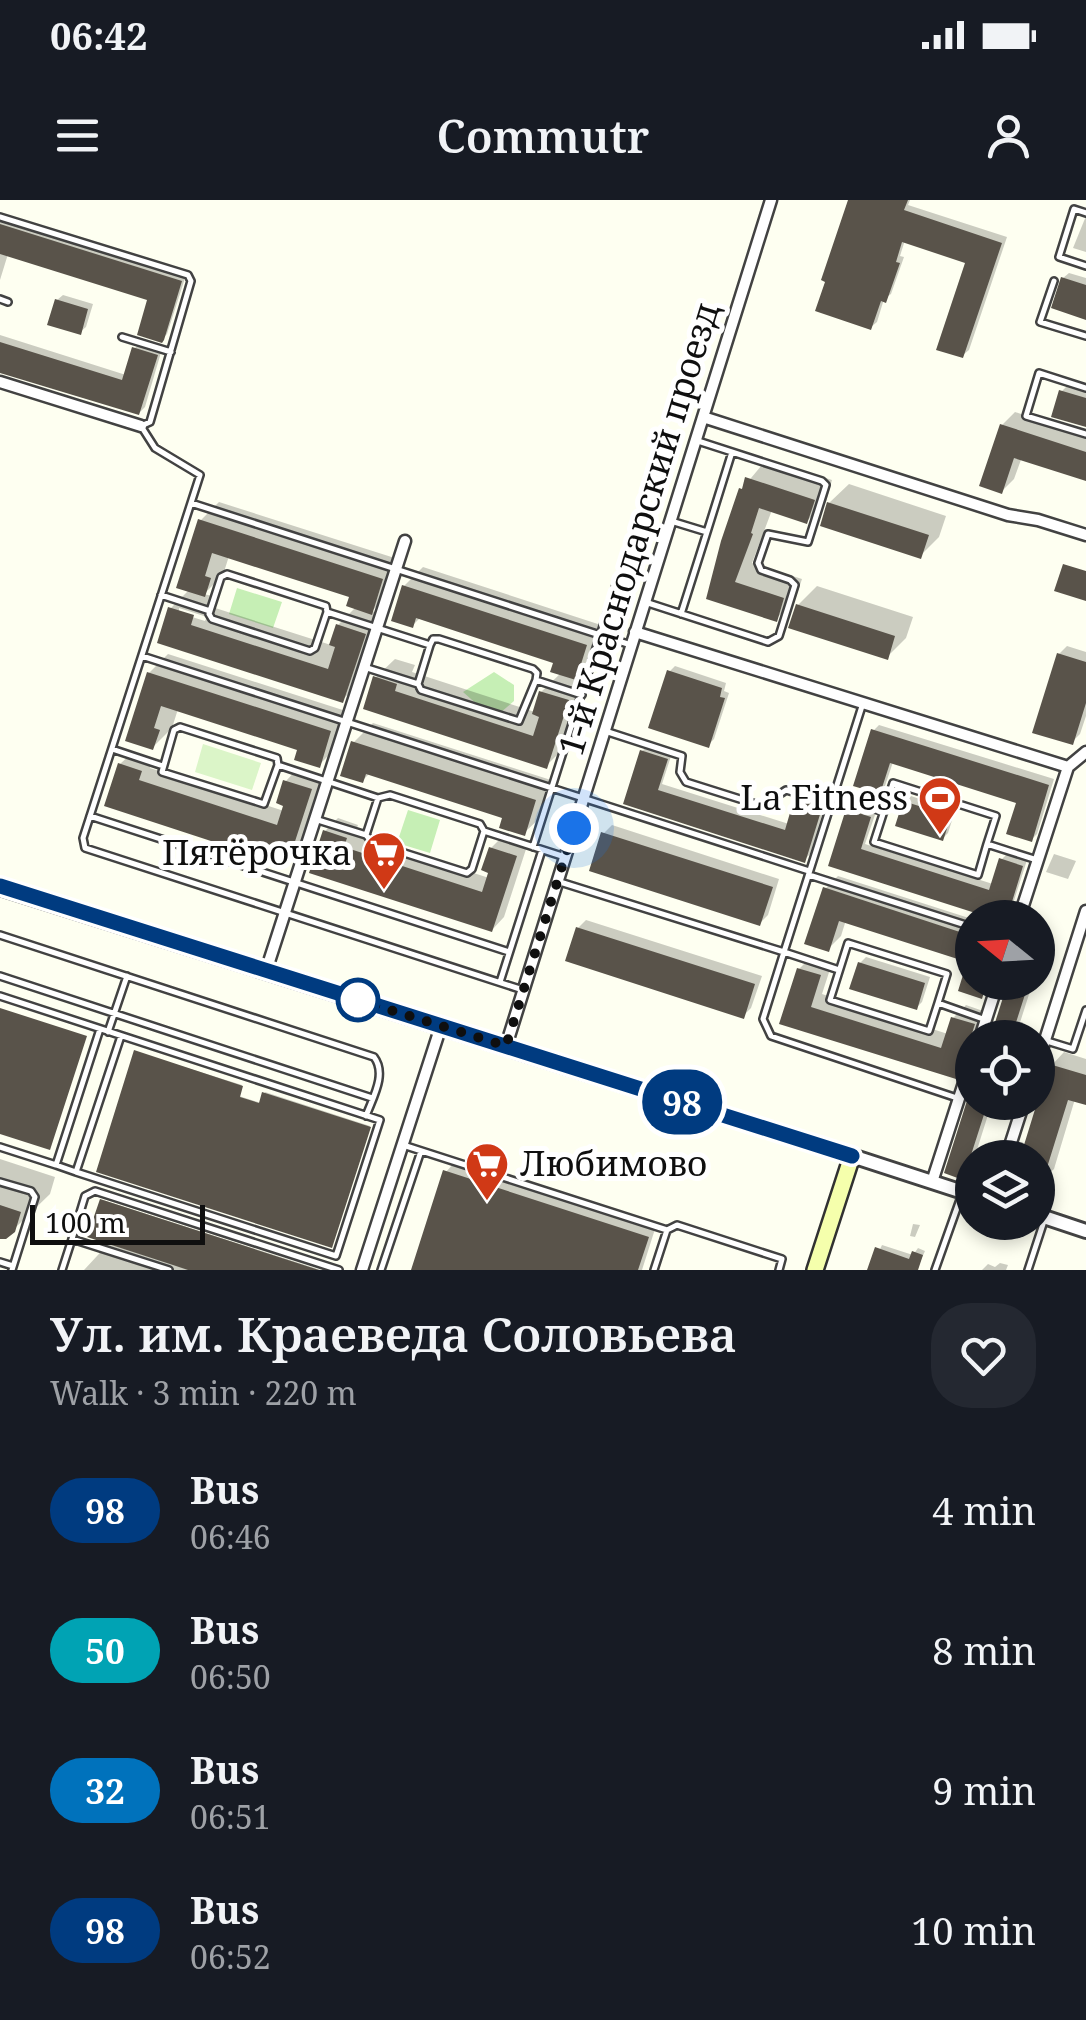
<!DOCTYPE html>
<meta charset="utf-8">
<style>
:root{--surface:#171b24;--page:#242831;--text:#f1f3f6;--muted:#9ea1a6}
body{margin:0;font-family:"Noto Serif",serif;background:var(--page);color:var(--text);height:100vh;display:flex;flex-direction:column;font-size:38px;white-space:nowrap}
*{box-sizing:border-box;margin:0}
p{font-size:32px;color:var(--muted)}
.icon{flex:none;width:55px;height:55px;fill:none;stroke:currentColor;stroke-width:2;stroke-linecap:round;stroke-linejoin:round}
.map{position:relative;height:1070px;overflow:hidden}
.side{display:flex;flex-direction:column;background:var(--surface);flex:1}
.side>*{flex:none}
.badge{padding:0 20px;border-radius:32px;font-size:35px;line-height:65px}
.needle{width:65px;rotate:288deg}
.buttons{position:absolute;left:955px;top:700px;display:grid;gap:20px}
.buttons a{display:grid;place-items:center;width:100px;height:100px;border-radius:50%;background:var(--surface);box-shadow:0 5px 15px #0003;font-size:50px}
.scale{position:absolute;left:30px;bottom:25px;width:175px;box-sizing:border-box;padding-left:10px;border:5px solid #0f0f0f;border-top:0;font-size:28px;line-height:35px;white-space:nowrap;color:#0f0f0f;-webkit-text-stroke:8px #fff;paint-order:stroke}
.you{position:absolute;width:50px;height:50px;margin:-25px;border:8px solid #fff;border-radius:50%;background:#1a73e8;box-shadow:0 0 0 15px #1a73e833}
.map>.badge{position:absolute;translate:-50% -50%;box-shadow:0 0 0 5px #fff}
.round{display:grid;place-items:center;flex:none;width:105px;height:105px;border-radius:40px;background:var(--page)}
.head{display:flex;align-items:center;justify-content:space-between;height:170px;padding:0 50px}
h1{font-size:48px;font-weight:600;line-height:75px}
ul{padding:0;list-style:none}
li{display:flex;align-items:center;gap:30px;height:140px;padding:0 50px}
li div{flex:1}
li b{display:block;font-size:38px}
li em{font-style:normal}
li .badge{min-width:110px;font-weight:700;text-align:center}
.status{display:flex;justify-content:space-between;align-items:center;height:70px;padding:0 50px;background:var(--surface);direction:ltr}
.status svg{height:28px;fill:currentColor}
header{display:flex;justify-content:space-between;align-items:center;height:130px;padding:0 50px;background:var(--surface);font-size:45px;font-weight:600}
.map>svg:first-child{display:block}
</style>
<div class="status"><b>06:42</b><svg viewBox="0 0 49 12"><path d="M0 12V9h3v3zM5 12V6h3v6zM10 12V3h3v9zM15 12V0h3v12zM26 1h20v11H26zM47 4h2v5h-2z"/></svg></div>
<header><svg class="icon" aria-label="menu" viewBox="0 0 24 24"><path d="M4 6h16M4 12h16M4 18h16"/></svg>Commutr<svg class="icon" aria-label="person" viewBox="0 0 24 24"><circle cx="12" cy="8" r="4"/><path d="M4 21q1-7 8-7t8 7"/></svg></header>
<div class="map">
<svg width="1086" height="1070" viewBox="0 0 1086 1070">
<rect width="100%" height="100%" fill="#fefff1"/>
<path fill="#c6efb5" d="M237 388 282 402 273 428 229 414Z
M494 472 514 485V501L500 513 480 507 463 492Z
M408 610 440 620 430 653 397 643Z"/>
<path fill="#dbf5c8" d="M203 544 261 563 252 590 195 572Z"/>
<path fill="#0003" fill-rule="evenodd" d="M851 0H910L908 5 1007 37 969 150 963 155 968 61 905 40 900 56 904 57 891 94 884 99 877 122 871 127Z
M1086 16V52L1073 48Z
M0 17 186 75 167 134 161 140 150 98 8 54 0 80Z
M1069 73 1086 78V117L1063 78Z
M63 95 93 104 86 127 80 132 57 100Z
M0 135 126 175 135 148 140 143 162 149 145 207 139 213 0 169Z
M1067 186 1086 192V225L1061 192Z
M1015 212 1086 236V279L1022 257 1014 279 1002 291V225Z
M767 259 832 280 826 302 807 321 772 310 752 363 802 379 795 400 776 419 709 397 741 290Z
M849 284 946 316 939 337 920 356 829 303Z
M219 302 401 360 390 393 372 411 383 415 362 481 342 500 160 441 171 408 190 389 200 321ZM229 356 352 395 356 407 338 425 331 445 209 406 212 396 204 394 223 375ZM179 408 207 417 205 421 179 413Z
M423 367 604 426 594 458 575 478 586 481 565 547 546 566 366 508 375 478 395 459 415 465 412 472 535 512 541 492 561 473 556 461 421 417 413 425 404 386Z
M817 386 913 417 906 438 887 457 798 405Z
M1067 446 1086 452V516L1080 534 1072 542 1059 454Z
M168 454 349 512 338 546 319 565 300 548 178 509 172 528 153 547 149 473Z
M675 466 726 483 724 491 729 493 714 539 708 545 669 472Z
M373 523 554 581 544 614 524 633 506 616 370 573 362 581 354 542Z
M879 525 1054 579 1037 634 1031 640 1019 601 893 562 885 586 879 592 873 531Z
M648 546 672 553 662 584 789 624 797 601 802 595 826 602 810 654 804 660 626 603 642 551Z
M133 552 153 558 150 568 284 611 286 581 298 568 323 576 300 650 287 663 107 605 120 564Z
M911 596 955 611 948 633 943 638 905 602Z
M854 605 876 612 865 644 993 684 1001 660 1007 654 1027 660 1010 713 1006 718 831 664 848 611Z
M338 618 358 625 355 634 489 678 491 648 504 635 528 643 504 717 492 730 312 672 325 631Z
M612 625 779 679 768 715 760 723 603 634Z
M1054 654 1076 661 1068 679 1046 672Z
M838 676 972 719V782H994L981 796 961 790 970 760 846 720 841 736 828 749 825 689Z
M586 720 762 776 751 808 743 816 578 728Z
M812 756 832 763 822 794 948 834 953 818 966 805 986 812 977 838H972L968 863 955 876 782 822 799 769Z
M866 757 930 777 922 802 916 808 860 763Z
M1011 782H1033L1015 838H993Z
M136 852 242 885 239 896 261 903 265 892 370 926 332 1044Z
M1064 852 1086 859V903L1075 899 1054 969 1041 981 1038 980V958L1052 865Z
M972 893V902H992L971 969 962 977 947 972Z
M0 959 55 977 50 994 13 1030 0 1034Z
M454 963 655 1029 642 1070H413L446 972Z
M103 1000 321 1070H84L110 1042Z
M913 1024 920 1025 915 1037 910 1036Z
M882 1045 913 1055 918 1048 925 1051 917 1069 870 1070Z
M1000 1063 1008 1065 1006 1070H982L988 1064 995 1067Z"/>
<path fill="#59534a" d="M848 0H908L904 10 1002 43 963 158 936 150 965 63 902 42 896 62 900 63 886 103 881 101 871 130 815 111 825 82 821 80Z
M0 24 182 81 164 140 162 143 137 135 147 100 0 54Z
M1061 77 1086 85V120L1051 108Z
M55 99 88 109 81 135 47 125Z
M0 142 122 180 132 147 158 155 139 215 0 173Z
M1059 190 1086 198V227L1051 217Z
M1000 224 1086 252V281L1014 258 1002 294 979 286Z
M745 277 815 300 807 324 759 308 751 333 753 334 735 382 784 398 777 422 706 399 721 341 739 288 742 289Z
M827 302 929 335 921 359 820 326Z
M198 319 383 379 372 415 346 406 349 397 212 353 205 376 211 378 205 397 176 388Z
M1063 364 1086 371V401L1054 391Z
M402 385 587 445 576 480 550 472 553 463 416 418 413 428 391 421Z
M796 404 895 436 888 460 788 428Z
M168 407 194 415 191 425 328 469 335 447 329 445 336 424 366 434 343 503 157 443Z
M1057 453 1086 462V503L1073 545 1032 533Z
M667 470 722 488 720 497 725 498 709 548 648 528Z
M147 472 331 531 320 568 294 560 297 550 161 506 154 528 160 530 153 550 125 541Z
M373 476 397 484 395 491 533 536 539 517 532 514 539 491 569 500 547 569 363 509Z
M871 529 1049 585 1032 642 1006 634 1016 603 890 563 880 594 853 586Z
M351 541 536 600 525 636 499 628 502 618 366 574 363 583 340 576Z
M640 550 668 559 658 590 785 630 794 599 822 608 805 663 623 604Z
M118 563 142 571 139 580 277 625 283 606 276 603 283 580 312 589 287 666 104 606Z
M903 601 951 616 943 641 895 626Z
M846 609 871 617 861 649 989 690 999 658 1023 666 1007 718H991L828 666Z
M323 630 347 638 344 647 482 692 488 673 481 670 489 647 517 656 492 732 309 673Z
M601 632 773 687 760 726 589 671Z
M823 687 972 736V782H987L982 799 958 791 967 762 839 721 829 752 804 744Z
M576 727 755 784 744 819 565 761Z
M858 762 925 783 917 810 849 789Z
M797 768 821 775 811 807 941 848 951 817 975 824 969 843H972V849L964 854 956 879 779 824Z
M1008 782H1029L1011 838H990Z
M0 808 87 836 50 950 0 934Z
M134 850 243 886 240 897 259 903 262 892 371 927 332 1048 96 972Z
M1049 864 1086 875V905L1068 900 1040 990 1038 958H1020Z
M972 885V902H988L963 980 944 973Z
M443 970 649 1037 638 1070H411Z
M100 999 319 1070H188L173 1065 87 1037Z
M0 1005 21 1012 15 1032 6 1039H0Z
M875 1047 909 1059 912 1051 923 1055 918 1070H867Z"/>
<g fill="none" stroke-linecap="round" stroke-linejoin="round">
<g stroke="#424242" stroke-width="10">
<path id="service" d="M1086 13 1074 9 1059 57 1086 66
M0 17 188 75 191 81 150 222 141 226 155 248 200 275 83 638 85 648 523 790
M1054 81 1040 122 1086 136
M0 99 8 102
M122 137 171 152
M1086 188 1039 173 1026 216 1086 234
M191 303 631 445
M671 321 707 332 732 252
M161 395 210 411
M645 402 768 442 779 436 795 385 790 380 761 370 758 363 768 334 808 342 826 285 822 281 698 241
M327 412 315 448 310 451 212 419 209 414 221 377 227 374 326 406 327 412 430 445 433 439H439L533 469 537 473 536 480 582 495
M681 414 707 332
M430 445 418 484 421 490 519 521 536 480
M142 456 809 671
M364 467 418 484
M605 531 682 556 680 572 686 582 762 606 786 590 831 603
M112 549 163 566
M278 565 264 604 162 572 174 530 180 527 277 558 278 565 378 598 390 595 480 624 484 631
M835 596 884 612
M90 616 509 752
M318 620 366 635 373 643 467 673 472 669 484 631 565 657
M366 635 378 598
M987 644 978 675 874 642 893 583 996 616 987 644 1037 660
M533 647 616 385
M809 675 972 727
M560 682 784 752 763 819 771 836 957 898
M0 735 374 857C387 874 373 897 366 916
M839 770 784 752 863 503
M0 776 372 898
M500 782 542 650
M0 796 380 920 336 1056 76 972 121 836
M938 803 929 831 830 800 848 743 947 774 938 803 986 820
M108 832 127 776
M1047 841 1073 849 1086 810
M403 945 667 1030 677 1025 782 1059 779 1070
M0 947 56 965 100 829
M56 965 76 972
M0 982 31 991 35 997 12 1070
M72 1039 85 996 95 991 339 1070
M0 1062 13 1066
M62 1070 72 1039 169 1070
M381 1070 421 951
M654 1070 667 1030
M935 1070 962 994
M1028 1070 1044 1021"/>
</g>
<g stroke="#424242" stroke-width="15">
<path id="minor" d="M0 182 141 226
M703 217 1008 315 1038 320 1086 335
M635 432 1068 567
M1019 718 1068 567 1086 552
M266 771 405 341
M980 838 998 782
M506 846 771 0
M1038 862 1086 711
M1006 958 1024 902
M932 982 972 858
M362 1070 441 826"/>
</g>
<g stroke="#424242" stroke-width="18">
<path id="tertiary" d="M852 956 972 995
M1038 1015 1086 1031"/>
</g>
<g stroke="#313131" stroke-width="20">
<path id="secondary" d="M0 687 852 956 815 1070"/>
</g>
<use href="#service" stroke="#fff" stroke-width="5"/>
<use href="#minor" stroke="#fff" stroke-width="10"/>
<use href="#tertiary" stroke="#fff" stroke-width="12"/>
<use href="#secondary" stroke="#f5ffac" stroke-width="15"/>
</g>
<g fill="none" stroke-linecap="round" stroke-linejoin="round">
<g stroke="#fff" stroke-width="22">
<path id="line" d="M0 686 852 956"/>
</g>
<use href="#line" stroke="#003b80" stroke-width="15"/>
<path stroke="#0f0f0f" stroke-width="10" stroke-dasharray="0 18" d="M358 800 506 846 574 628"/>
</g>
<defs>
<g id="stadium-pin" transform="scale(2.25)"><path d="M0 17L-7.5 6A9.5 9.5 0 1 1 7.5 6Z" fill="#d03916" stroke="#fff"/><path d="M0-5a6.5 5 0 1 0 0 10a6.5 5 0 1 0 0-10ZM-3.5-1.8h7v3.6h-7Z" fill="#fff"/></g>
<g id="supermarket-pin" transform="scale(2.25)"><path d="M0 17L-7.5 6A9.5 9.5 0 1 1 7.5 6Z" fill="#d03916" stroke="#fff"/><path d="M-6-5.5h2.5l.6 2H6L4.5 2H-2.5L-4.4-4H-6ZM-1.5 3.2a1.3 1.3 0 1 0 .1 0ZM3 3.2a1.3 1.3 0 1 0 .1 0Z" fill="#fff"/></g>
</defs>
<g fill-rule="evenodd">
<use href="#stadium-pin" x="940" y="598"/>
<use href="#supermarket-pin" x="384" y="653"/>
<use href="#supermarket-pin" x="487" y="964"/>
</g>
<circle fill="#fff" stroke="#003b80" stroke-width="5" cx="358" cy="800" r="20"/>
<g text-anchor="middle" stroke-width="10" stroke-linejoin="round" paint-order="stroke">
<g font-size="35" fill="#0f0f0f" stroke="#fff">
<text transform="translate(639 329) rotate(-73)" y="12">1-й Краснодарский проезд</text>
</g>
<g font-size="35" fill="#0f0f0f" stroke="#fff" text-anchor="end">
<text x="908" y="610">La Fitness</text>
<text x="352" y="665">Пятёрочка</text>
<text x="520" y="976" text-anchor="start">Любимово</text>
</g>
</g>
</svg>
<div class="buttons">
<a><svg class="needle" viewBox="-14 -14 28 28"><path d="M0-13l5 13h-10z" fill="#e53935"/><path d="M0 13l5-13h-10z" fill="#9ea1a6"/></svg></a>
<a><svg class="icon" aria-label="locate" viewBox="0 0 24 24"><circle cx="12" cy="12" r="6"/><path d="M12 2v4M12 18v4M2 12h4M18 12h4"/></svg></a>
<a><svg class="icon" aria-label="layers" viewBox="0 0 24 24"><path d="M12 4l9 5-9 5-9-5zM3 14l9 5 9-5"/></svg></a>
</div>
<div class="scale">100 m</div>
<div class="you" style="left:574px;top:628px"></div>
<b class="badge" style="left:682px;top:902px;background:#003b80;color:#fff">98</b>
</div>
<section class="side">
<div class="head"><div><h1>Ул. им. Краеведа Соловьева</h1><p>Walk · 3 min · 220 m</p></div><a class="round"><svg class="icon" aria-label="heart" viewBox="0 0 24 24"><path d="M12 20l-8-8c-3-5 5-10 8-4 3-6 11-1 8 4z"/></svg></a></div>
<ul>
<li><span class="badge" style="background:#003b80;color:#fff">98</span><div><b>Bus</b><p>06:46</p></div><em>4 min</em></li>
<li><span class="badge" style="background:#00a3b4;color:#fff">50</span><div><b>Bus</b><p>06:50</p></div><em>8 min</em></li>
<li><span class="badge" style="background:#0072bc;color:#fff">32</span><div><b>Bus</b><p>06:51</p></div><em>9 min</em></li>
<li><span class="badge" style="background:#003b80;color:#fff">98</span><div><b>Bus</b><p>06:52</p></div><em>10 min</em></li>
</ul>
</section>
